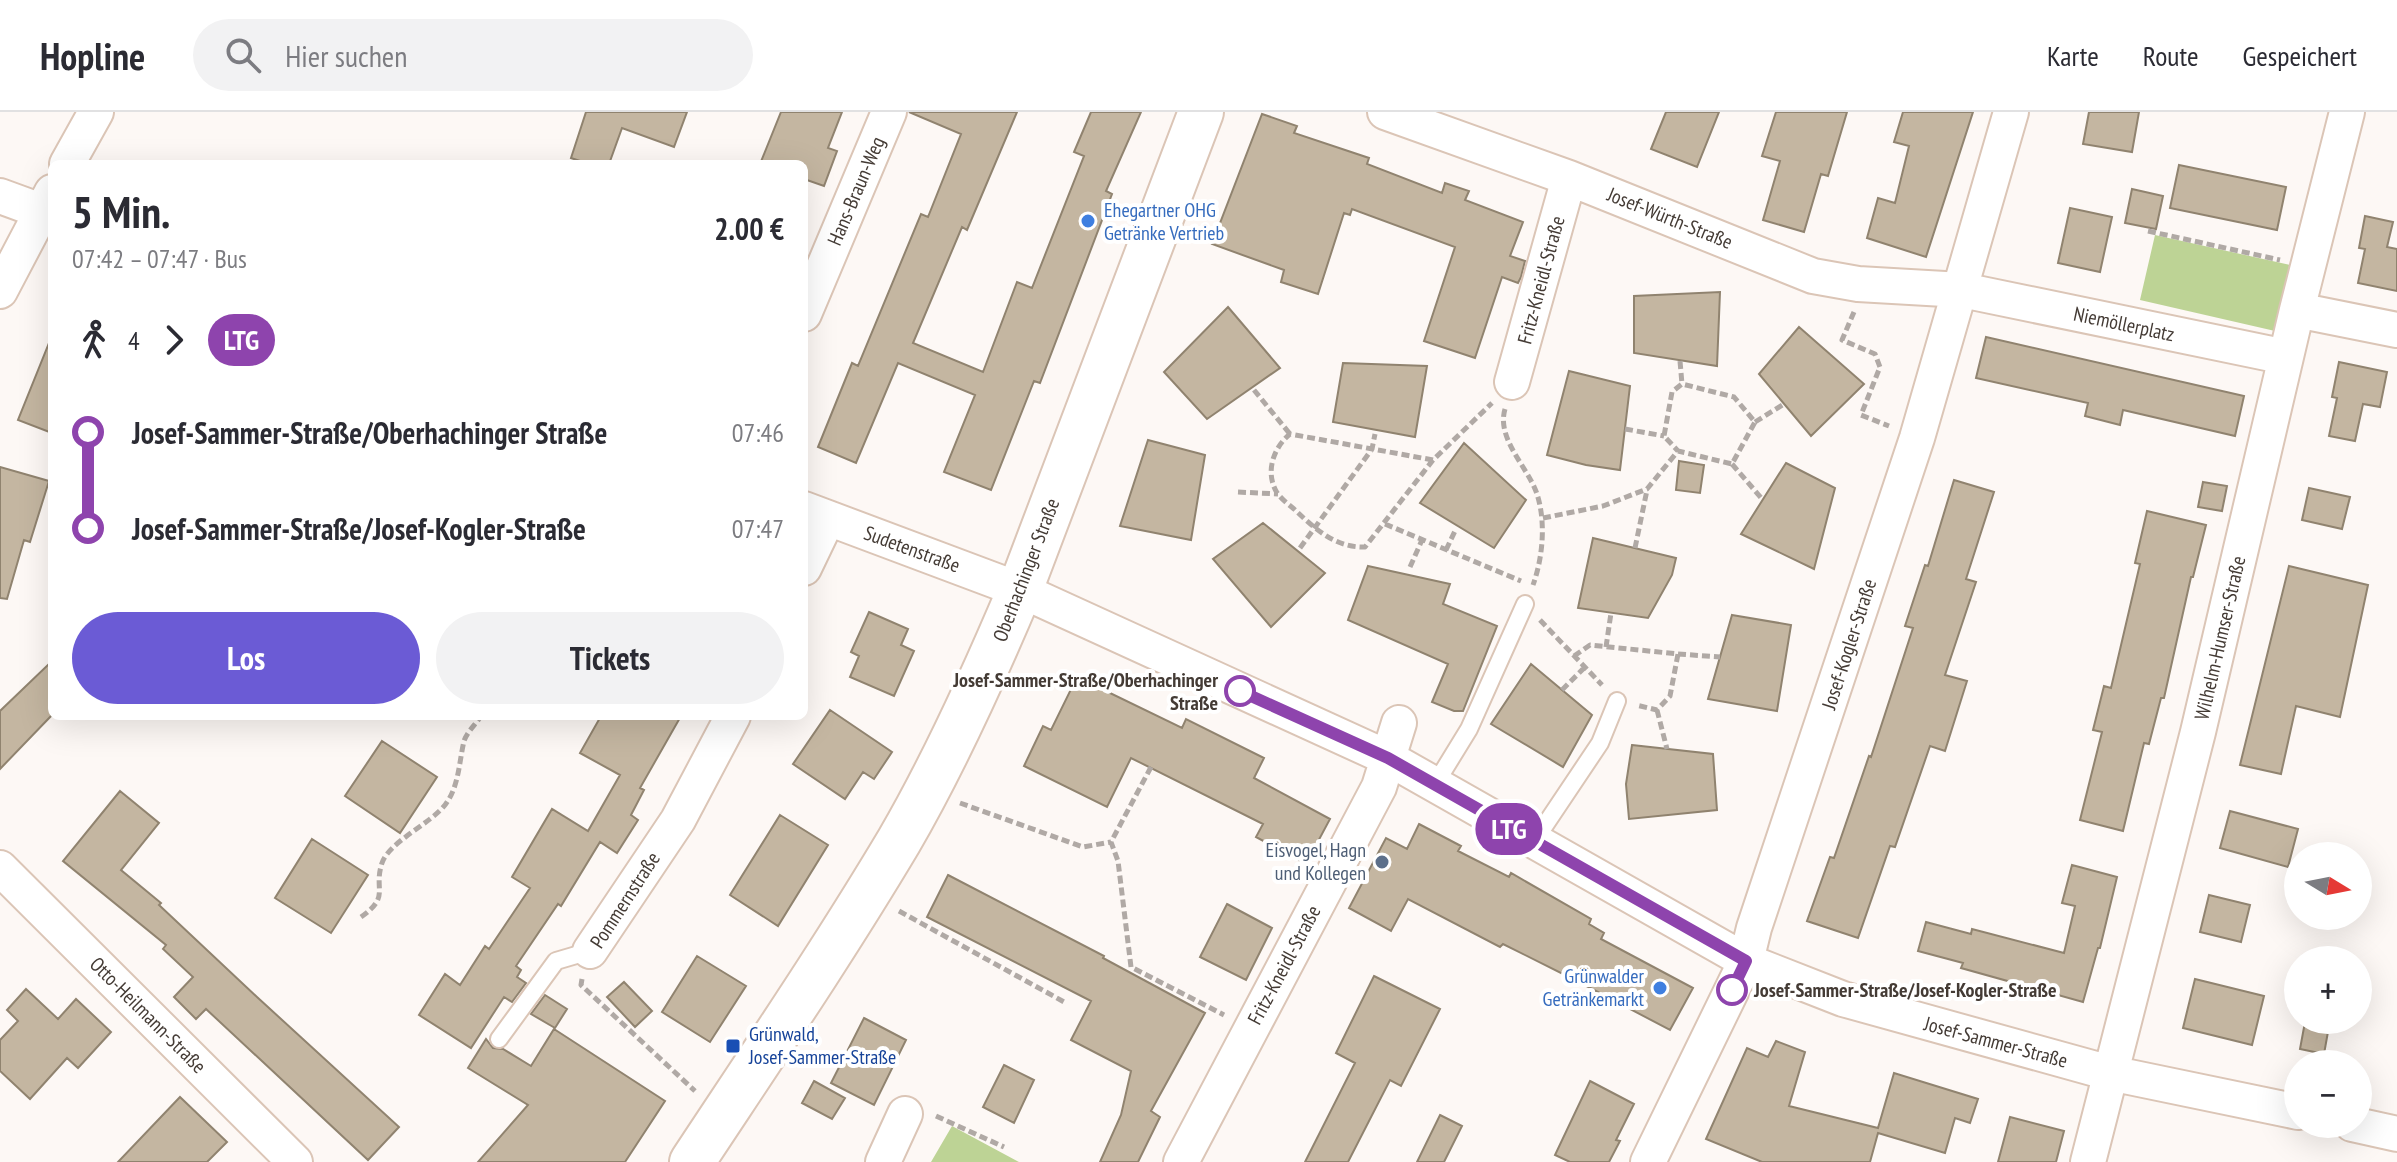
<!DOCTYPE html>
<html lang="de">
<meta charset="utf-8">
<style>
:root{--surface:#fff;--page:#f2f2f3;--text:#2b2b33;--muted:#7c7c81;--line:#e1e1e2;--accent:#6b5bd5}
body{margin:0;font-family:"PT Sans Narrow",sans-serif;background:var(--page);color:var(--text);height:100vh;display:flex;flex-direction:column;font-size:30px;white-space:nowrap}
*{box-sizing:border-box;margin:0}
p{font-size:26px;color:var(--muted)}
.icon{flex:none;width:44px;height:44px;fill:none;stroke:currentColor;stroke-width:2;stroke-linecap:round;stroke-linejoin:round}
.map{position:relative;flex:1;overflow:hidden}
.side{position:absolute;left:48px;top:48px;width:760px;height:560px;display:flex;flex-direction:column;background:var(--surface);border-radius:12px;box-shadow:0 8px 32px #0002}
.side>*{flex:none}
.badge{padding:0 16px;border-radius:26px;font-size:28px;line-height:52px}
.needle{width:52px;rotate:100deg}
.tools{position:absolute;left:2284px;top:730px;display:grid;gap:16px}
.tools a{display:grid;place-items:center;width:88px;height:88px;border-radius:50%;background:var(--surface);box-shadow:0 8px 32px #0002;font-size:40px}
.map>.badge{position:absolute;translate:-50% -50%;box-shadow:0 0 0 4px #fff}
.legs{display:flex;align-items:center;gap:12px;height:88px;padding:0 24px;font-size:26px}
.legs p{margin-inline-start:auto}
.head{display:flex;align-items:center;justify-content:space-between;height:136px;padding:0 24px}
h1{font-size:44px;font-weight:700;line-height:60px}
.primary-button{display:flex;gap:16px;margin-top:auto;padding:16px 24px}
.primary-button a{flex:1;height:92px;border-radius:48px;background:var(--accent);color:#fff;font-size:32px;font-weight:700;line-height:92px;text-align:center}
.primary-button a+a{background:var(--page);color:var(--text)}
ul{padding:0 24px;list-style:none}
li{display:flex;align-items:center;gap:28px;height:96px;font-size:30px}
li i{display:grid;place-items:center;width:12px;height:100%;margin:0 10px;background:currentColor}
li i::after{content:'';width:20px;height:20px;margin:-10px;border:6px solid;border-radius:50%;background:var(--surface)}
li p{margin-inline-start:auto}
li:first-child i{background:linear-gradient(#0000 50%,currentColor 0)}
li:last-child i{background:linear-gradient(currentColor 50%,#0000 0)}
header{display:flex;align-items:center;gap:48px;box-sizing:border-box;height:112px;padding:0 40px;background:var(--surface);border-bottom:2px solid var(--line)}
header strong{font-size:38px}
nav{display:flex;gap:44px;margin-inline-start:auto;font-size:28px}
.search{width:560px;height:72px;background:var(--page);display:flex;align-items:center;gap:20px;box-sizing:border-box;padding:0 28px;border-radius:44px;color:var(--muted);font-size:30px}
.map>svg:first-child{display:block}
</style>
<header>
<strong>Hopline</strong>
<div class="search"><svg class="icon" aria-label="search" viewBox="0 0 24 24"><circle cx="10" cy="10" r="6"/><path d="M15 15l6 6"/></svg>Hier suchen</div>
<nav><a>Karte</a><a>Route</a><a>Gespeichert</a></nav>
</header>
<div class="map">
<svg width="2397" height="1050" viewBox="0 0 2397 1050">
<rect width="100%" height="100%" fill="#fdf8f5"/>
<path fill="#bdd395" d="M2155 123 2290 153 2275 219 2140 188Z
M952 1014 1019 1050H931Z"/>
<path fill="#c4b6a1" stroke="#90836f" stroke-width="2" d="M586 0H687L674 35 622 16 609 52H589L571 46Z
M781 0H842L828 36 837 39 824 74 804 67V52H760Z
M909 0H1017L967 118 962 115 913 231 983 260 1017 170 1032 176 1084 44 1074 40 1091 0H1141L1106 79 1112 82 1040 271 1034 269 991 378 944 360 975 283 898 251 856 351 818 335 852 251 858 254 921 102 928 105 961 22Z
M1666 0H1719L1697 55 1651 37Z
M1776 0H1847L1828 64 1821 62 1804 120 1763 108 1780 49 1762 44Z
M1903 0H1973L1926 145 1867 126 1878 86 1895 91 1909 34 1894 30Z
M2089 0H2139L2132 40 2083 32Z
M1262 2 1297 14 1294 21 1369 46 1367 52 1442 81 1445 71 1469 79 1465 88 1523 110 1510 144 1525 149 1521 165 1518 171 1502 165 1475 246 1424 229 1455 135 1352 97 1350 103 1344 101 1318 182 1281 170 1284 158 1212 132Z
M2179 53 2286 75 2277 118 2170 96Z
M2132 77 2163 84 2156 117 2125 111Z
M2070 96 2112 105 2100 160 2058 151Z
M2365 104 2393 110 2387 135 2397 137V179L2358 171 2365 137 2359 136Z
M1720 180 1717 254 1634 241V184Z
M1228 195 1280 256 1207 307 1164 260Z
M1799 215 1864 272 1811 324 1759 262Z
M1986 225 2244 284 2235 324 2123 298 2120 313 2085 304 2088 291 1976 266Z
M51 226H52V321L18 308Z
M2339 250 2387 260 2380 295 2363 292 2355 329 2329 324 2337 286 2332 285Z
M1343 251 1427 254 1415 325 1333 310Z
M1569 259 1630 274 1620 358 1586 353 1547 343Z
M1148 328 1205 343 1191 428 1120 414Z
M1464 331 1526 388 1494 436 1420 391Z
M1679 349 1704 353 1700 381 1676 378Z
M1786 351 1835 376 1814 457 1741 422Z
M0 355 49 369 30 430 24 428 7 487 0 486Z
M1954 368 1994 380 1966 467 1976 470 1945 563 1967 569 1945 639 1930 634 1895 735 1890 734 1858 826 1807 809 1830 745 1834 746 1869 644 1871 645 1913 516 1905 514 1925 453 1928 454Z
M2203 370 2227 374 2222 399 2198 395Z
M2309 376 2350 385 2342 417 2302 408Z
M2147 399 2206 413 2193 465H2191L2164 586H2161L2149 632 2144 631 2123 719 2080 708 2102 620 2093 618 2104 574 2111 576 2140 452 2135 451Z
M1263 411 1325 461 1271 515 1213 447Z
M1593 426 1676 446 1672 463 1648 506 1578 496Z
M1368 454 1450 472 1443 492 1497 514 1463 599H1454L1432 590 1448 552 1348 508Z
M2289 454 2368 473 2340 605 2296 594 2281 662 2240 653Z
M869 500 908 517 901 533 914 539 894 584 850 565 859 544 851 540Z
M1732 503 1791 513 1777 599 1708 587Z
M52 549V603L0 657V599Z
M1531 552 1592 603 1563 655 1491 612Z
M1077 565 1182 616 1186 607 1264 646 1254 666 1330 707 1306 752 1256 725 1263 712 1131 646 1107 695 1024 654 1043 614 1051 618Z
M830 598 892 640 874 667 863 660 845 687 793 652Z
M601 604H681L640 676 644 678 631 703 638 708 617 741 600 730 561 794 558 792 516 854 521 858 517 865 526 871 512 890 504 885 471 936 419 903 445 862 460 873 485 834 489 837 530 776 512 765 552 697 588 719 620 663 580 641Z
M382 629 437 665 400 721 345 684Z
M1632 633 1713 642 1717 698 1629 707 1626 672Z
M120 679 159 711 121 758 161 791 159 793 257 885 399 1015 368 1048 206 897 196 907 174 885 193 865 163 837 166 833 63 749Z
M2230 699 2298 717 2288 755 2220 736Z
M780 703 828 733 778 814 730 783Z
M1419 712 1461 734 1458 739 1509 765 1511 761 1591 807 1589 812 1604 821 1601 827 1693 876 1670 918 1577 869 1503 832 1500 835 1408 787 1391 819 1349 796 1386 726 1407 737Z
M312 727 368 763 331 821 275 786Z
M2072 753 2117 765 2100 836H2098L2083 890 1961 856 1963 851 1918 839 1926 810 1971 822 1972 817 2064 841 2075 794 2062 791Z
M948 763 1104 844 1103 846 1205 901 1151 999 1160 1005 1138 1050H1100L1121 1003 1131 959 1071 928 1091 889 927 805Z
M2209 783 2250 793 2241 830 2200 820Z
M1227 792 1272 816 1246 868 1200 845Z
M697 844 746 874 710 930 662 900Z
M1374 864 1440 897 1401 974 1390 968 1348 1050H1305L1355 951 1336 941Z
M2195 867 2264 884 2252 933 2183 916Z
M624 870 652 899 635 915 607 885Z
M26 877 58 907 76 887 111 920 78 956 67 946 30 987 0 959V928L18 909 7 898Z
M545 883 567 897 555 916 531 902Z
M864 906 906 928 874 993 831 971Z
M2305 910 2329 914 2324 942 2300 937Z
M554 917 665 989 625 1050H478L528 993 468 956 486 927 493 936 503 937 531 954Z
M1776 929 1805 940 1789 994 1878 1016 1894 961 1978 987 1970 1011 1955 1006 1945 1041 1878 1021 1870 1050H1762L1706 1027 1747 936 1768 945Z
M1004 953 1034 968 1014 1011 983 995Z
M814 969 845 986 832 1007 802 991Z
M1590 969 1634 992 1616 1028 1620 1029 1609 1050H1570L1555 1043Z
M180 985 227 1030 207 1050H118Z
M1440 1003 1462 1014 1444 1050H1417Z
M2010 1005 2064 1019 2056 1050H1998Z"/>
<g fill="none" stroke-linecap="round" stroke-linejoin="round">
<g stroke="#dbc5b6" stroke-width="20">
<path id="lane" d="M1434 674 1469 617 1525 492
M1533 731 1600 631 1617 589
M499 927 556 849 590 839"/>
</g>
<g stroke="#dbc5b6" stroke-width="38">
<path id="street" d="M1385 0 1569 66 1813 164 1858 172 1962 178 2286 245
M67 52 96 0
M0 84 52 103
M0 179 52 80
M2297 198 2397 218
M804 202 889 0
M1512 270 1569 66
M804 397 1020 478 1388 646 1746 849 1843 887 2110 961 2298 1000
M804 456 828 406
M0 756 295 1050
M590 839 678 708 733 604
M2352 1012 2397 1022
M883 1050 905 1002
M1181 1050 1379 675 1399 611
M1648 1050 1746 849 1754 816 1917 326 2011 0
M2088 1050 2198 620 2297 198 2347 0"/>
</g>
<g stroke="#dbc5b6" stroke-width="48">
<path id="secondary" d="M692 1050C762 944 834 838 899 729 945 650 985 561 1020 478L1201 0"/>
</g>
<path stroke="#b0a9a5" stroke-width="5" stroke-dasharray="8 4" stroke-linecap="butt" d="M2148 119 2280 148
M1854 200 1842 228 1875 242 1880 255 1861 303 1889 314
M1680 249 1682 272
M1254 278 1290 322
M1505 297C1496 327 1528 355 1537 382 1546 410 1543 445 1533 473
M1755 310 1784 292
M1625 317 1664 324
M1433 348 1290 322C1274 335 1265 359 1276 379 1280 386 1288 392 1294 397 1314 416 1335 436 1365 435L1433 348 1492 291
M1732 352 1763 388
M1238 380 1278 382
M1543 406 1603 394 1647 377 1678 339 1732 352 1755 310 1734 285 1682 272 1672 280 1664 324 1678 339
M1385 412 1521 469
M1300 436 1372 337 1375 322
M1635 436 1647 378
M1446 438 1455 419
M1410 455 1422 428
M1540 508 1602 573
M1606 535 1611 501
M1678 542 1720 545
M1574 544 1590 533 1678 542 1670 584 1657 598 1636 593
M1562 578 1585 555
M1657 598 1667 637
M1151 655 1111 730 1118 749 1131 855 1224 903
M960 691 1083 735 1111 730
M899 799 1066 891
M361 805C391 784 373 778 382 751 389 730 430 712 445 693 459 675 459 650 464 629 467 620 476 612 481 604
M582 867 581 873 695 979
M936 1004 1004 1035"/>
<use href="#lane" stroke="#fff" stroke-width="16"/>
<use href="#street" stroke="#fff" stroke-width="34"/>
<use href="#secondary" stroke="#fff" stroke-width="44"/>
</g>
<g fill="none" stroke-linecap="round" stroke-linejoin="round">
<g stroke="#fff" stroke-width="18">
<path id="line-1" d="M1240 579 1388 646 1746 849 1732 878"/>
</g>
<use href="#line-1" stroke="#8e44ad" stroke-width="12"/>
</g>
<g fill="#3f7fe0" stroke="#fff" stroke-width="3">
<circle cx="1088" cy="109" r="8"/>
<circle cx="1660" cy="876" r="8"/>
</g>
<g fill="#fff" stroke="#8e44ad" stroke-width="4">
<circle cx="1240" cy="579" r="14"/>
<circle cx="1732" cy="878" r="14"/>
</g>
<circle fill="#5c6f8a" stroke="#fff" stroke-width="3" cx="1382" cy="750" r="8"/>
<rect fill="#1a4fb4" stroke="#fff" stroke-width="3" x="725" y="926" width="16" height="16" rx="4"/>
<g text-anchor="middle" stroke-width="8" stroke-linejoin="round" paint-order="stroke">
<g font-size="20" fill="#443b35" stroke="#fff">
<text transform="translate(856 79) rotate(-67)" y="7">Hans-Braun-Weg</text>
<text transform="translate(1670 106) rotate(22)" y="7">Josef-Würth-Straße</text>
<text transform="translate(1541 168) rotate(-75)" y="7">Fritz-Kneidl-Straße</text>
<text transform="translate(2124 212) rotate(12)" y="7">Niemöllerplatz</text>
<text transform="translate(912 437) rotate(20)" y="7">Sudetenstraße</text>
<text transform="translate(1026 458) rotate(-69)" y="7">Oberhachinger Straße</text>
<text transform="translate(2220 526) rotate(-77)" y="7">Wilhelm-Humser-Straße</text>
<text transform="translate(1849 532) rotate(-72)" y="7">Josef-Kogler-Straße</text>
<text transform="translate(625 788) rotate(-57)" y="7">Pommernstraße</text>
<text transform="translate(1284 853) rotate(-62)" y="7">Fritz-Kneidl-Straße</text>
<text transform="translate(148 903) rotate(45)" y="7">Otto-Heilmann-Straße</text>
<text transform="translate(1996 930) rotate(15)" y="7">Josef-Sammer-Straße</text>
</g>
<g font-size="20" fill="#366cbe" stroke="#fff" text-anchor="start">
<text x="1104" y="105">Ehegartner OHG<tspan x="1104" dy="23">Getränke Vertrieb</tspan></text>
<text x="1644" y="871" text-anchor="end">Grünwalder<tspan x="1644" dy="23">Getränkemarkt</tspan></text>
</g>
<g font-size="20" font-weight="bold" fill="#443b35" stroke="#fff" text-anchor="end">
<text x="1218" y="575">Josef-Sammer-Straße/Oberhachinger<tspan x="1218" dy="23">Straße</tspan></text>
<text x="1754" y="885" text-anchor="start">Josef-Sammer-Straße/Josef-Kogler-Straße</text>
</g>
<g font-size="20" fill="#4e5e75" stroke="#fff" text-anchor="end">
<text x="1366" y="745">Eisvogel, Hagn<tspan x="1366" dy="23">und Kollegen</tspan></text>
</g>
<g font-size="20" fill="#164399" stroke="#fff" text-anchor="start">
<text x="749" y="929">Grünwald,<tspan x="749" dy="23">Josef-Sammer-Straße</tspan></text>
</g>
</g>
</svg>
<div class="tools">
<a><svg class="needle" viewBox="-14 -14 28 28"><path d="M0-13l5 13h-10z" fill="#e53935"/><path d="M0 13l5-13h-10z" fill="#7c7c81"/></svg></a>
<a>+</a>
<a>−</a>
</div>
<b class="badge" style="left:1509px;top:717px;background:#8e44ad;color:#fff">LTG</b>
<section class="side">
<div class="head"><div><h1>5 Min.</h1><p>07:42 – 07:47 · Bus</p></div><b>2.00 €</b></div>
<div class="legs"><svg class="icon" aria-label="walk" viewBox="0 0 24 24"><circle cx="13" cy="4" r="2"/><path d="M13 8l-2 6 4 7M11 14l-3 7M7 12l3-4h3l4 4"/></svg>4<svg class="icon" aria-label="forward" viewBox="0 0 24 24"><path d="M9 5l7 7-7 7"/></svg><b class="badge" style="background:#8e44ad;color:#fff">LTG</b></div>
<ul>
<li><i style="color:#8e44ad"></i><b>Josef-Sammer-Straße/Oberhachinger Straße</b><p>07:46</p></li>
<li><i style="color:#8e44ad"></i><b>Josef-Sammer-Straße/Josef-Kogler-Straße</b><p>07:47</p></li>
</ul>
<div class="primary-button"><a>Los</a><a>Tickets</a></div>
</section>
</div>
